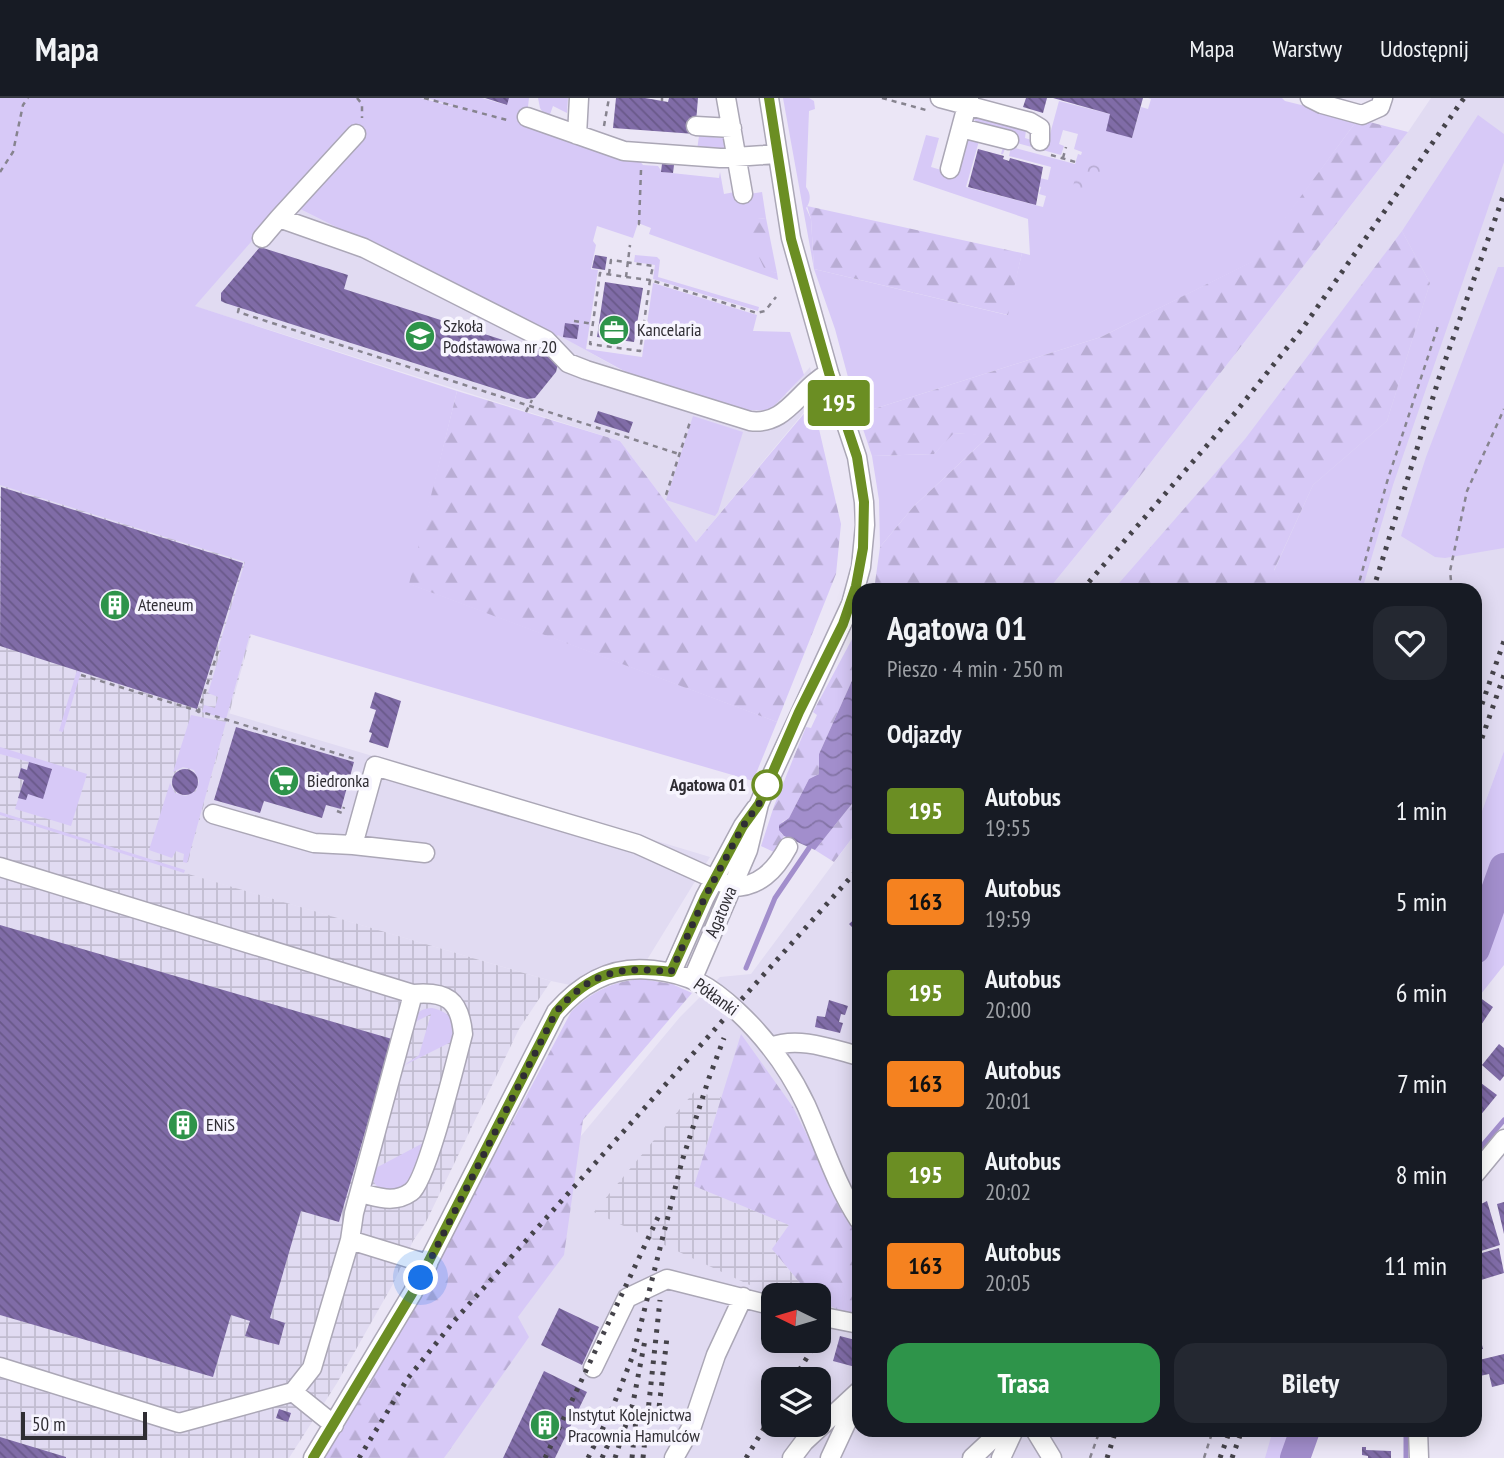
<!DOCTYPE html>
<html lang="pl">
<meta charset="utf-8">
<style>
:root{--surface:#171b24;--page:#242831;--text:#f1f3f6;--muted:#9ea1a6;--line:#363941;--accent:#2e944a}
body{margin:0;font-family:"PT Sans Narrow",sans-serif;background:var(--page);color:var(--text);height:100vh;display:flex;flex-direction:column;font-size:26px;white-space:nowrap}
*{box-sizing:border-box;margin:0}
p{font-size:23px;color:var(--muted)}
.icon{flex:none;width:38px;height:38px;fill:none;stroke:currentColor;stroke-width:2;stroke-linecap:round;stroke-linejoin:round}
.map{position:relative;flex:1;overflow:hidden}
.sheet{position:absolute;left:852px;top:485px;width:630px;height:854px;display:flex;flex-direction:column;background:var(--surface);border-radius:21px;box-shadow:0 4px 18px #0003}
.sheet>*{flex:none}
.badge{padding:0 14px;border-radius:5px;font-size:24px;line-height:46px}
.needle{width:46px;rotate:275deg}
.fabs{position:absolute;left:761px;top:1185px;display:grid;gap:14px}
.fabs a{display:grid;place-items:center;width:70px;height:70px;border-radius:14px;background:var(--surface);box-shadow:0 4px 18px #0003;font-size:35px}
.scale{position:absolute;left:21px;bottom:18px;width:126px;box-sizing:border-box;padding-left:7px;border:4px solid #2f2d33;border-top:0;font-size:19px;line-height:24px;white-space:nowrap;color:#2f2d33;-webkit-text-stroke:5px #f7f5fe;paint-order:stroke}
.you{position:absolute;width:35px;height:35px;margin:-18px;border:5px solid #fff;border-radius:50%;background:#1a73e8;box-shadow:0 0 0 10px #1a73e833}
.map>.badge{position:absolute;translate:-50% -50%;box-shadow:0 0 0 4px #fff}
h2{padding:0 35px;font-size:26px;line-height:63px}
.round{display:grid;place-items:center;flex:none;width:74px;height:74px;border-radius:21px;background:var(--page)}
.headline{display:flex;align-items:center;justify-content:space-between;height:119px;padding:0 35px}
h1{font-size:33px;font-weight:700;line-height:52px}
.primary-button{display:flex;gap:14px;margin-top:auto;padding:14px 35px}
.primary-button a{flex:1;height:80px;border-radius:21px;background:var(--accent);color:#fff;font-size:28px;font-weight:700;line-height:80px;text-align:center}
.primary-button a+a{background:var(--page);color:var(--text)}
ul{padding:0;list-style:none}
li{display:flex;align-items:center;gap:21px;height:91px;padding:0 35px}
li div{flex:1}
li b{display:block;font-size:26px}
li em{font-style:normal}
li .badge{min-width:77px;font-weight:700;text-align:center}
header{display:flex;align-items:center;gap:42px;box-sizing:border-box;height:98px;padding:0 35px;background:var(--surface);border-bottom:2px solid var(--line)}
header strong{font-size:33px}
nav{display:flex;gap:38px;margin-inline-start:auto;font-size:24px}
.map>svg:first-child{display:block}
</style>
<header>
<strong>Mapa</strong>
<nav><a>Mapa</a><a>Warstwy</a><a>Udostępnij</a></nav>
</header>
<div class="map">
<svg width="1504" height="1360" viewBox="0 0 1504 1360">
<defs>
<pattern id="industrial-grid" width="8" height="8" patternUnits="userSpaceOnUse" patternTransform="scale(1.75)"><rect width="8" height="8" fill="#e1dbf2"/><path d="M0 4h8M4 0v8" fill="none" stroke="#c1bcd0"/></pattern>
<pattern id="forest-firs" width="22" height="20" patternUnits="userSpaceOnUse" patternTransform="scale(1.75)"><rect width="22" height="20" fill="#d7c9f7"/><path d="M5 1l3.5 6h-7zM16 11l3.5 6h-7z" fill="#b9add4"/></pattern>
<pattern id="park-crowns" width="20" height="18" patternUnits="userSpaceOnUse" patternTransform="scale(1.75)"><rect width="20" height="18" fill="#d7c9f7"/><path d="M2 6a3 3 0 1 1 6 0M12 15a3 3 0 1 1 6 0" fill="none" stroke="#b9add4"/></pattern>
<pattern id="water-waves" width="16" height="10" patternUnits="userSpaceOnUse" patternTransform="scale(1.75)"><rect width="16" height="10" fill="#a28ecc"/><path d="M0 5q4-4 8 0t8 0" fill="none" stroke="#8474a6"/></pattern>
<pattern id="building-back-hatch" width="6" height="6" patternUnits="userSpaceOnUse" patternTransform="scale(1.75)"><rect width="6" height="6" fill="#806ca7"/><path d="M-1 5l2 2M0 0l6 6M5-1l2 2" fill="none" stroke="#695989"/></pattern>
</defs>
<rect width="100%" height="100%" fill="#ebe6f6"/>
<path fill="#e1dbf2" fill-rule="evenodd" d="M1431 0H1504V653L1475 732V492H1048L1130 391 1408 34Z
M349 32 365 37 300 111 556 239 557 236 635 280 787 296 810 269 816 300 696 444 620 343 194 208Z
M228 615 507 698 710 759 642 870 580 889 551 883 184 775Z
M859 731V1332H1275L1269 1360H339L410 1243 680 919 720 879 751 876ZM774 1197H819V1242H774ZM774 1281H819V1326H774Z"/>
<path fill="url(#industrial-grid)" d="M0 370 274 454 185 775 551 883 519 931 426 1124 413 1143 393 1186 337 1285 289 1360H0Z
M694 994 721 999 694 1088 789 1127 772 1151 810 1197 773 1198 594 1114Z"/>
<path fill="#d7c9f7" d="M0 0H421L469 13 427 0H482L506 7 509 0H529L526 25 638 61 643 67 658 68 662 74 719 80 720 74 724 96 735 94 737 98 762 94 766 120 758 121 765 171 777 175 778 182 649 136 651 130 638 125 633 140 597 128 593 143 596 147 591 171 598 172 586 251 642 259 653 185 757 217 753 233 790 234 804 277 770 312H734L635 279 558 237 556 239 300 111 365 37 349 32 195 208 457 293 410 486 777 624 753 683 250 536 226 621 202 614 204 607 215 610 218 599 208 595 221 552 218 551 245 464 0 387Z
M538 0H568L567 15 553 8 549 19 545 18 540 10Z
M783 0H809L814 3 815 11 809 13 806 89C811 96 811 103 806 110L811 121 814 171 1007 217 1022 155 1030 157 1028 121 913 82 926 37 939 40 931 69 955 76 966 41 972 39 1006 48 1003 56H1001L1003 49 979 43 966 89 1043 109 1046 98 1039 96 1041 89 1038 88 1040 80 1048 82 1051 69 1009 58 1011 49 1075 66 1078 56 1081 57 1082 54 1074 51 1078 36 1063 32 1059 46 1064 48 1061 57 1013 44 977 27 973 19 1026 32 1025 40 1047 47 1059 3 1110 16 1132 40 1141 9 1148 11 1151 1 1148 0H1282L1285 3 1358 21 1254 163 1101 239 858 316 835 231 814 171Z
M1478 17 1504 36V64L1393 387 1362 492H1285L1274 473 1313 387 1387 323 1430 185 1402 133Z
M723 37 727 41 725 51 720 53 697 52 699 38 723 40Z
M635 157 657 159 660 162 658 179 759 209 758 213 653 181 655 167 634 164Z
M1498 169H1504V450L1445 460 1435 459 1401 438 1426 359Z
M693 318 743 334 718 414 715 418 666 402Z
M953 335 990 337 914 408 880 449 879 402 872 358 934 356Z
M77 572 81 574 63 634 59 633Z
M191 617 226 624 187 765 183 764 184 756 176 753 172 760 149 752 170 685 175 695 186 698 196 693 199 683 194 672 183 669 173 674Z
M0 649 87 676 71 728 15 711 24 682 18 680 21 670 27 672 29 664 0 656Z
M1504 653V867L1481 896 1475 895V732Z
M0 714 185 772 184 775 0 717Z
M432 910C451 914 456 924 455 942L403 968 419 957 431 916 415 924C417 913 421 911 432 910Z
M425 1044C418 1062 409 1106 381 1091 373 1086 372 1081 372 1072Z
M1273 1332H1316L1307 1360H1265Z"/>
<path fill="url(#forest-firs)" d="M1358 21 1408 34 1130 391 1048 492H874L880 449 914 408 989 338 954 335 934 356 872 358 858 316 1101 239 1253 163Z
M807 108 1022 155 1008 217 814 171 811 121Z
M766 120 777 175 765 172 748 136 758 121Z
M1402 133 1430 185 1387 323 1313 387 1274 472 1285 492H1113L1245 341Z
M457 293 620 343 696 444 813 305 841 426 836 476 777 624 409 486Z
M859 528V567L819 656V676L809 681 789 720 782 724 781 735 784 738 776 755 761 748 774 708 806 629 811 630 817 617 813 614Z
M859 697V731L834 764 815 752Z
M642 881 672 886 692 895 583 1022 564 1157 518 1219 529 1239 444 1360H323L405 1225 571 914C591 894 613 883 642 881Z
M741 936 793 1009 840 1104 859 1134V1221L819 1203V1197H810L772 1151 789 1127 694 1088Z"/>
<path fill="url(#park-crowns)" d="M1081 60 1104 66 1106 73 1079 97 1071 95Z"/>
<path fill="url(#water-waves)" d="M859 567V697L815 752 784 738 779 732V727L789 720 809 681 819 676V656Z"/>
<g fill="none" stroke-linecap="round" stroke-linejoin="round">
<path stroke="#a28ecc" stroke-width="5" d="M746 870 775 800 809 750
M1475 1056 1504 1022
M1406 1332V1360"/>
<path stroke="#a28ecc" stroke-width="30" d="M1475 851 1504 770
M1295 1360 1305 1332"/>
</g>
<path fill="url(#building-back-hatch)" d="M485 0H509L507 7Z
M616 0H645L668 4 669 0H698L695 36 613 30Z
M1026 0H1047L1043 15 1023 9Z
M1053 0H1143L1132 40 1106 33 1110 16Z
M978 51 1004 58 1003 61 1009 63 1010 60 1043 69 1036 107 968 89Z
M662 66 674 67 673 75 661 74Z
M260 149 348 177 344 191 550 257 558 266 556 274 535 300 527 301 225 205 221 203V195Z
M595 157 607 159 605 172 592 170Z
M605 184 643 190 634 244 597 239Z
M565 225 579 227 577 241 563 239Z
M598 313 633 324 629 335 594 324Z
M1 389 243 465 197 611 0 548Z
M375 594 401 603 388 650 369 644 372 635 369 634 376 612 370 610Z
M236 629 354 664 341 711 326 707 322 720 264 703 260 715 214 702Z
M29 664 52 671 43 701 28 696 26 702 18 700 24 682 18 680 21 670 27 672Z
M172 684a13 13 0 1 1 26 0a13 13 0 1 1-26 0Z
M859 817V834L858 835 849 826Z
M0 827 392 941 339 1124 301 1113 270 1220 285 1225 279 1247 245 1238 250 1223 231 1217 213 1279 0 1217Z
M1479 899 1493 909 1477 933 1475 905Z
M829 902 848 908 845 917 841 916 839 924 843 925 840 935 815 929 817 918 825 919Z
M1499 946 1504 950V978L1500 983 1482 967Z
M1481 985 1497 997 1479 1019 1475 1016V992Z
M1487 1103 1500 1147 1478 1154 1475 1144V1109Z
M1504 1104V1136L1497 1106Z
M1499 1150 1504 1175 1481 1182 1478 1173 1475 1174V1157Z
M559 1210 599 1229 582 1267 541 1247Z
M1475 1219 1483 1251 1475 1252Z
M840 1238 859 1243V1270L833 1263Z
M1504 1256V1286L1492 1289 1489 1276 1475 1279V1263Z
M544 1273 587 1294 555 1360H503Z
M279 1311 291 1315 288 1324 276 1320Z
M0 1339 66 1359V1360H0Z
M1362 1349H1366V1352L1391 1353V1360H1368V1358L1362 1357Z"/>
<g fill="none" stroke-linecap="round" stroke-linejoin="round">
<g stroke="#aba7b6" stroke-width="21">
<path id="minor" d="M726 0 743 96
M940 0 1030 24 1040 30V43
M1310 0 1322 6 1362 17 1380 9 1383 0
M527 19 624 53 720 60 777 56
M696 28 732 30
M961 30 1009 42
M356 36 279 120 364 150 546 242 568 265 586 272 750 323C787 328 799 290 829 275
M577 37 579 0
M950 71 969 0
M262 140 279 120
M213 716 314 745 353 747 425 755
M353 747 375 668 637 746 732 789C759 789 775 773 788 749
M0 769 413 896 354 1115 350 1142
M672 874 705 799 743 728 756 710
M693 880 748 752 759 706 767 687 851 506 861 469 865 427 864 404 857 359 829 275 791 140 769 0
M771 949C798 938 832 951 859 958
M1475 1076 1504 1041
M360 1095C378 1099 394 1106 411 1094 427 1083 456 962 463 936 460 902 447 893 413 896
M819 1218 859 1226
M0 1269 179 1325 293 1294 312 1270 350 1142 428 1166
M593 1270 627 1200 667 1181 774 1208
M293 1294 334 1327
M1035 1332 1052 1360
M1418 1332 1419 1360
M313 1360 413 1194 556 914C582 884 613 867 653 872 690 876 710 888 737 913 766 940 789 971 806 1007 823 1045 836 1087 859 1122
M674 1360 692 1328 716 1257 743 1199
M792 1360 804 1344 859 1293
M830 1360 858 1300
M972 1360 1002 1332
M1001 1360 1014 1332"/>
</g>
<path stroke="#87848f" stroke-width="2.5" stroke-dasharray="5 5" stroke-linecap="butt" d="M357 0 362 6V20
M424 0 511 23
M882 0 926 12
M662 3V0
M604 28 609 0
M1051 57 1079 65
M1063 60 1066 49
M641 72 639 126 644 128
M0 74 13 54 23 7 28 0
M609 176 611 162 653 168 650 182C634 180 617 178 600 175L590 246 640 253 650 182 757 215 765 213 776 199
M626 179 630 147
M239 210 238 214 679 356
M574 223 593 226
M526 314 532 302
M666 397 691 321
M1357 492 1387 384 1438 228
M1452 492 1450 473 1467 393 1504 311
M81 577 358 662
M198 615 218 553
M337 713 342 715 344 709
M1090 1360 1100 1332
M1204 1360 1213 1332"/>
<use href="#minor" stroke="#fff" stroke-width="18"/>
<path stroke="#45434a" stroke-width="5" stroke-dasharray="3.5 7" stroke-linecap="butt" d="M1082 492 1235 315 1302 231 1464 0
M1373 492 1439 280 1504 96
M1475 626 1504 543
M1475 660 1504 577
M794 1281 817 1243
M658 1319 667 1239
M359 1360 408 1280 455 1222 859 770
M545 1360 660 1115
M588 1360 610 1316 633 1257 682 1063 709 980 724 940
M602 1360 609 1344
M615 1360 633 1305 645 1242
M632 1360 636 1321
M643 1360 660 1202
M746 1360 774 1314
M1107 1360 1116 1332
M1220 1360 1230 1332
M1232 1360 1242 1332"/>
</g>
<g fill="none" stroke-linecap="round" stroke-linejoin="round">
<g stroke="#fff" stroke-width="16">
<path id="line" d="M313 1360 413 1194 556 914C591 873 620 868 671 874L705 799 743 728 759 706 799 614 843 526 856 488 863 450 864 404 857 359 829 275 791 141 769 0"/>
</g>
<use href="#line" stroke="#6b8e23" stroke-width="10"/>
<path stroke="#2f2d33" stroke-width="7" stroke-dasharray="0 12.6" d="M421 1180 556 914C591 873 620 868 671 874L705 799 743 728 759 706 767 687"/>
</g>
<defs>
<g id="office-disc" transform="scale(1.575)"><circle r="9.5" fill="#2e944a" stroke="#f7f5fe"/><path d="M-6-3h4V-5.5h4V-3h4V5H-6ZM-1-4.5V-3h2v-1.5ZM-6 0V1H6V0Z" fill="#fff"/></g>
<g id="school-disc" transform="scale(1.575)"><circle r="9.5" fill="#2e944a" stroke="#f7f5fe"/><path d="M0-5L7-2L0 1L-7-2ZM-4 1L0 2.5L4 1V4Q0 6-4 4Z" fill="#fff"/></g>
<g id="building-disc" transform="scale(1.575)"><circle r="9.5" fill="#2e944a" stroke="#f7f5fe"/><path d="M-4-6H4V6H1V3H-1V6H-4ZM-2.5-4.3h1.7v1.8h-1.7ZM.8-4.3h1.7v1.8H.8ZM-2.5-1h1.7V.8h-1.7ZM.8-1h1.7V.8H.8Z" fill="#fff"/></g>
<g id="supermarket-disc" transform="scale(1.575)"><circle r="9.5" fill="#2e944a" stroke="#f7f5fe"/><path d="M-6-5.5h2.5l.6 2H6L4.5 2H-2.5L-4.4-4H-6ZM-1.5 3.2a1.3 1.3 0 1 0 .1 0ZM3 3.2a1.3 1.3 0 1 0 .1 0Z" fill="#fff"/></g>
</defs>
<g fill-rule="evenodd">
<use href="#office-disc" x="614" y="232"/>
<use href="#school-disc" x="420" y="238"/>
<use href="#building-disc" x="115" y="507"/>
<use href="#supermarket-disc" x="284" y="683"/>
<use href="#building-disc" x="183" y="1027"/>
<use href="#building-disc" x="545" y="1327"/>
</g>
<circle fill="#fff" stroke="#6b8e23" stroke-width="3.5" cx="767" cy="687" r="14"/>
<g text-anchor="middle" stroke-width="7" stroke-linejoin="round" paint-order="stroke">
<g font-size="18" fill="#2f2d33" stroke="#f7f5fe" text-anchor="start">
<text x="443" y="234">Szkoła<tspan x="443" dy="21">Podstawowa nr 20</tspan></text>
<text x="637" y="238">Kancelaria</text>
<text x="138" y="513">Ateneum</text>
<text x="307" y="689">Biedronka</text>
<text x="206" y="1033">ENiS</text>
<text x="568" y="1323">Instytut Kolejnictwa<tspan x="568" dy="21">Pracownia Hamulców</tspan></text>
</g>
<g font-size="18" font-weight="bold" fill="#2f2d33" stroke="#f7f5fe" text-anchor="end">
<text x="746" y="693">Agatowa 01</text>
</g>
<g font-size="18" fill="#2f2d33" stroke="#f7f5fe">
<text transform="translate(721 814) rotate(-67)" y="6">Agatowa</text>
<text transform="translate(716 899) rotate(36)" y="6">Półłanki</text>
</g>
</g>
</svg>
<div class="fabs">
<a><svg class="needle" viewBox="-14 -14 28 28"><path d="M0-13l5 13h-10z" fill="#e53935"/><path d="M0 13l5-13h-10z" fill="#9ea1a6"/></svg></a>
<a><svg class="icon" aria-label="layers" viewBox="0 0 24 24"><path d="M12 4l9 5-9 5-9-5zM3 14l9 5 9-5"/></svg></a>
</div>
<div class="scale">50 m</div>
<div class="you" style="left:421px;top:1180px"></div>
<b class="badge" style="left:839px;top:305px;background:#6b8e23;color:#fff">195</b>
<section class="sheet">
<div class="headline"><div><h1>Agatowa 01</h1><p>Pieszo · 4 min · 250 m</p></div><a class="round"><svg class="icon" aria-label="heart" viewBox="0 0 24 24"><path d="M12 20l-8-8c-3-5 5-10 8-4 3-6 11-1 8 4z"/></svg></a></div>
<h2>Odjazdy</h2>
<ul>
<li><span class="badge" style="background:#6b8e23;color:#fff">195</span><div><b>Autobus</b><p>19:55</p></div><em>1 min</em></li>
<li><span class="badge" style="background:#f58220;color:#111">163</span><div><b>Autobus</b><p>19:59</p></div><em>5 min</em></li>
<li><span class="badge" style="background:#6b8e23;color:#fff">195</span><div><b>Autobus</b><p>20:00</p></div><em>6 min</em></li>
<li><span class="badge" style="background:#f58220;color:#111">163</span><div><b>Autobus</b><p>20:01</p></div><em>7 min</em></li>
<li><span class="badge" style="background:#6b8e23;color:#fff">195</span><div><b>Autobus</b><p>20:02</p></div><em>8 min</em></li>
<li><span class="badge" style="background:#f58220;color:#111">163</span><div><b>Autobus</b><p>20:05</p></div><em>11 min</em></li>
</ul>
<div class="primary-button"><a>Trasa</a><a>Bilety</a></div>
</section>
</div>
